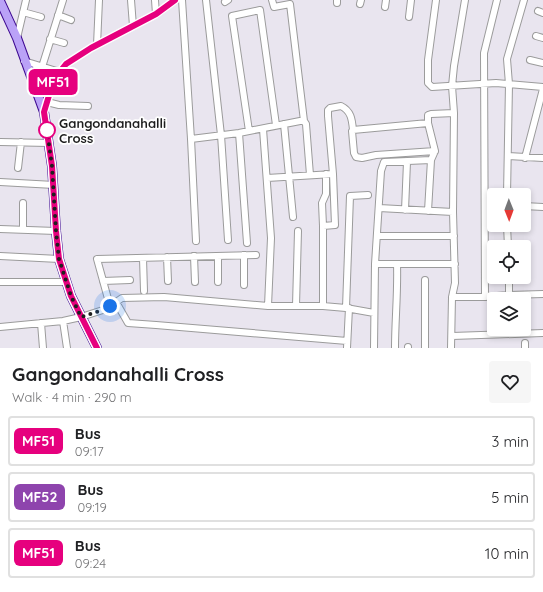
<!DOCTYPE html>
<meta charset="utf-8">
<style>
:root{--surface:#fff;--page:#f6f6f6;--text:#202124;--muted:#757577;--line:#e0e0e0}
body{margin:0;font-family:Quicksand,sans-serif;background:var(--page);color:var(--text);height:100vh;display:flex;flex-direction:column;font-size:15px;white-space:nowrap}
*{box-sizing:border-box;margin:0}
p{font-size:13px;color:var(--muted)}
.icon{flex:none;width:22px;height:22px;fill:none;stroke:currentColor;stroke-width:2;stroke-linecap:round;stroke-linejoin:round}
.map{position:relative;height:348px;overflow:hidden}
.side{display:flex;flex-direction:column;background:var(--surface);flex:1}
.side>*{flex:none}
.badge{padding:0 8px;border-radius:6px;font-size:14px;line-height:26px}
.needle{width:26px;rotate:179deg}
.tools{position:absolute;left:487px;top:188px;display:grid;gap:8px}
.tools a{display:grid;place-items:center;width:44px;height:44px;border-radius:4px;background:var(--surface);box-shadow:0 2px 6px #0003;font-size:20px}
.you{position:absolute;width:20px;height:20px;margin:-10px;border:3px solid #fff;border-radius:50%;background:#1a73e8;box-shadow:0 0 0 6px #1a73e833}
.map>.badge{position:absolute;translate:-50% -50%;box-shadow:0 0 0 2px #fff}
.round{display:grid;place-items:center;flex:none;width:42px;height:42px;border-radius:4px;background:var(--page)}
.head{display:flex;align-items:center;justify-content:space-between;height:68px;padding:0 12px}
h1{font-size:19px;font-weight:700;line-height:30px}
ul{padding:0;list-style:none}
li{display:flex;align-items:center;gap:12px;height:50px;margin:0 8px 6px;padding:0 4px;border:2px solid var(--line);border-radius:4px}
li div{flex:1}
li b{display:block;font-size:15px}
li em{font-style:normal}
li .badge{min-width:44px;font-weight:700;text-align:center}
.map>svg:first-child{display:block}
</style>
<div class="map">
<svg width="543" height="348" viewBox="0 0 543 348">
<rect width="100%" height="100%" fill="#e9e5ef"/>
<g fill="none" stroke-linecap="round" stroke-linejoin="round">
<g stroke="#9b9b9b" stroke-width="8">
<path id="minor" d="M131 0 133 26
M155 0 156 14
M182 0 191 139 196 241
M206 0 221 135 228 240
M272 0 274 7 290 4 304 121
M436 0 428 60V83L432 87 496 83 543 87
M225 2 228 0
M337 3V0
M360 4 361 0
M385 7 386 0
M538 11 543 13
M23 12 41 17
M58 15 71 20
M409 17 411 0
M536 36 543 38
M17 38 26 0
M50 39 64 43
M97 45 99 0
M530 60 543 63
M24 61 60 72
M42 67 63 0
M47 102 59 105 88 106
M44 112 54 79 66 64 91 48 156 14 175 0
M428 123 353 130 352 131 354 153 356 157 362 158 376 155 435 151
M284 124 293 217
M263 129 271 238 268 306
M249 131 232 16 260 10 276 125
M239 133 247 243
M191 139 239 133 300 121H304L306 124 310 175
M0 142 49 143
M508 156 543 158
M525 158 543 89
M18 168 21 142
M333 174 328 116V110L330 108 341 106C351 111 352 119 353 130
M267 178 333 174 335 225 323 226V306
M0 182 54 185
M507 195 509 84 507 59 524 0
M23 203V229
M524 206 543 207
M379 208 453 212
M405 210 407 162
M428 211 431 160 435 151 428 123V115L431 114 454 113
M507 225 508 247
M323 226 322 203 326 194V174
M0 229 56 231
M377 236H454
M0 256 59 259
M194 256 195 282
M218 256V282
M167 257 168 281
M143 258 144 291
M375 264H455
M509 277V295
M425 280V348
M103 281 130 280
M0 282H66
M244 285V255
M452 297 455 283 453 212 454 113 452 86 454 66 465 0
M485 297 484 53 497 0
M116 302 128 323 156 325 347 341
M110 306 97 259 256 255
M296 306 298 231
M346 308 350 196 368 195
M63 321 67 348
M41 323 43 348
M0 327 63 321 81 317 106 309 122 298 164 297 268 306H323L346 308 374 313
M452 336 543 333
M525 343V348
M408 347V348
M347 348 349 308
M374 348 375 264 381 171 384 162 431 160
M395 348C395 320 398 292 397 264
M451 348 452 297H485L509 295 543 294"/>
</g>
<g stroke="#3d0891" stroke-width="10">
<path id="major" d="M0 1 17 38 44 112 52 166 56 231 59 259 71 296 97 348"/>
</g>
<use href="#minor" stroke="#fff" stroke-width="6"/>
<use href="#major" stroke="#baa2f7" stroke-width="8"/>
</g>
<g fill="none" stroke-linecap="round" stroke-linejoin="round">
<g stroke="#fff" stroke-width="9">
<path id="line" d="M97 348 71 296 59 259 56 231 52 166 44 112 54 79 66 64 91 48 156 14 175 0"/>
</g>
<use href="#line" stroke="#e6007e" stroke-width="6"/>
<path stroke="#1e1e1e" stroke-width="4" stroke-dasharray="0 7.2" d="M47 130 52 166 56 231 59 259 71 296 81 317 106 309 110 306"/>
</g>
<circle fill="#fff" stroke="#e6007e" stroke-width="2" cx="47" cy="130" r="8"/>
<g text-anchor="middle" stroke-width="3.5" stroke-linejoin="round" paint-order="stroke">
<g font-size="13" font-weight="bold" fill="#1e1e1e" stroke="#fff" text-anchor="start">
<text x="59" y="128">Gangondanahalli<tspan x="59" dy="15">Cross</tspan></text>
</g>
</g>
</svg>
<div class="tools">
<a><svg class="needle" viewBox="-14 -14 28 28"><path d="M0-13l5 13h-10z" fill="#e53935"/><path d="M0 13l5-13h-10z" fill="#757577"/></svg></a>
<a><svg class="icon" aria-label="locate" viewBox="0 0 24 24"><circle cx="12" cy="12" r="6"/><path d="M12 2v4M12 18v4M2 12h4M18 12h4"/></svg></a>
<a><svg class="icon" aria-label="layers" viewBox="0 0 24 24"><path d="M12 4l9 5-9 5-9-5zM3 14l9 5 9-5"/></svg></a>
</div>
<div class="you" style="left:110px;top:306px"></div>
<b class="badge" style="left:53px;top:82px;background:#e6007e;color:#fff">MF51</b>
</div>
<section class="side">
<div class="head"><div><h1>Gangondanahalli Cross</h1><p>Walk · 4 min · 290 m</p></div><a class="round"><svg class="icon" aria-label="heart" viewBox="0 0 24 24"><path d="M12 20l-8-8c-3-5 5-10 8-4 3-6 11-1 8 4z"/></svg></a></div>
<ul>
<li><span class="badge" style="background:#e6007e;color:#fff">MF51</span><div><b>Bus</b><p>09:17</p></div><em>3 min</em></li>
<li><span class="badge" style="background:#8e44ad;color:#fff">MF52</span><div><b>Bus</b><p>09:19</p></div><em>5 min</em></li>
<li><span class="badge" style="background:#e6007e;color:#fff">MF51</span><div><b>Bus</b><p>09:24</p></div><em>10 min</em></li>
</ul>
</section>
